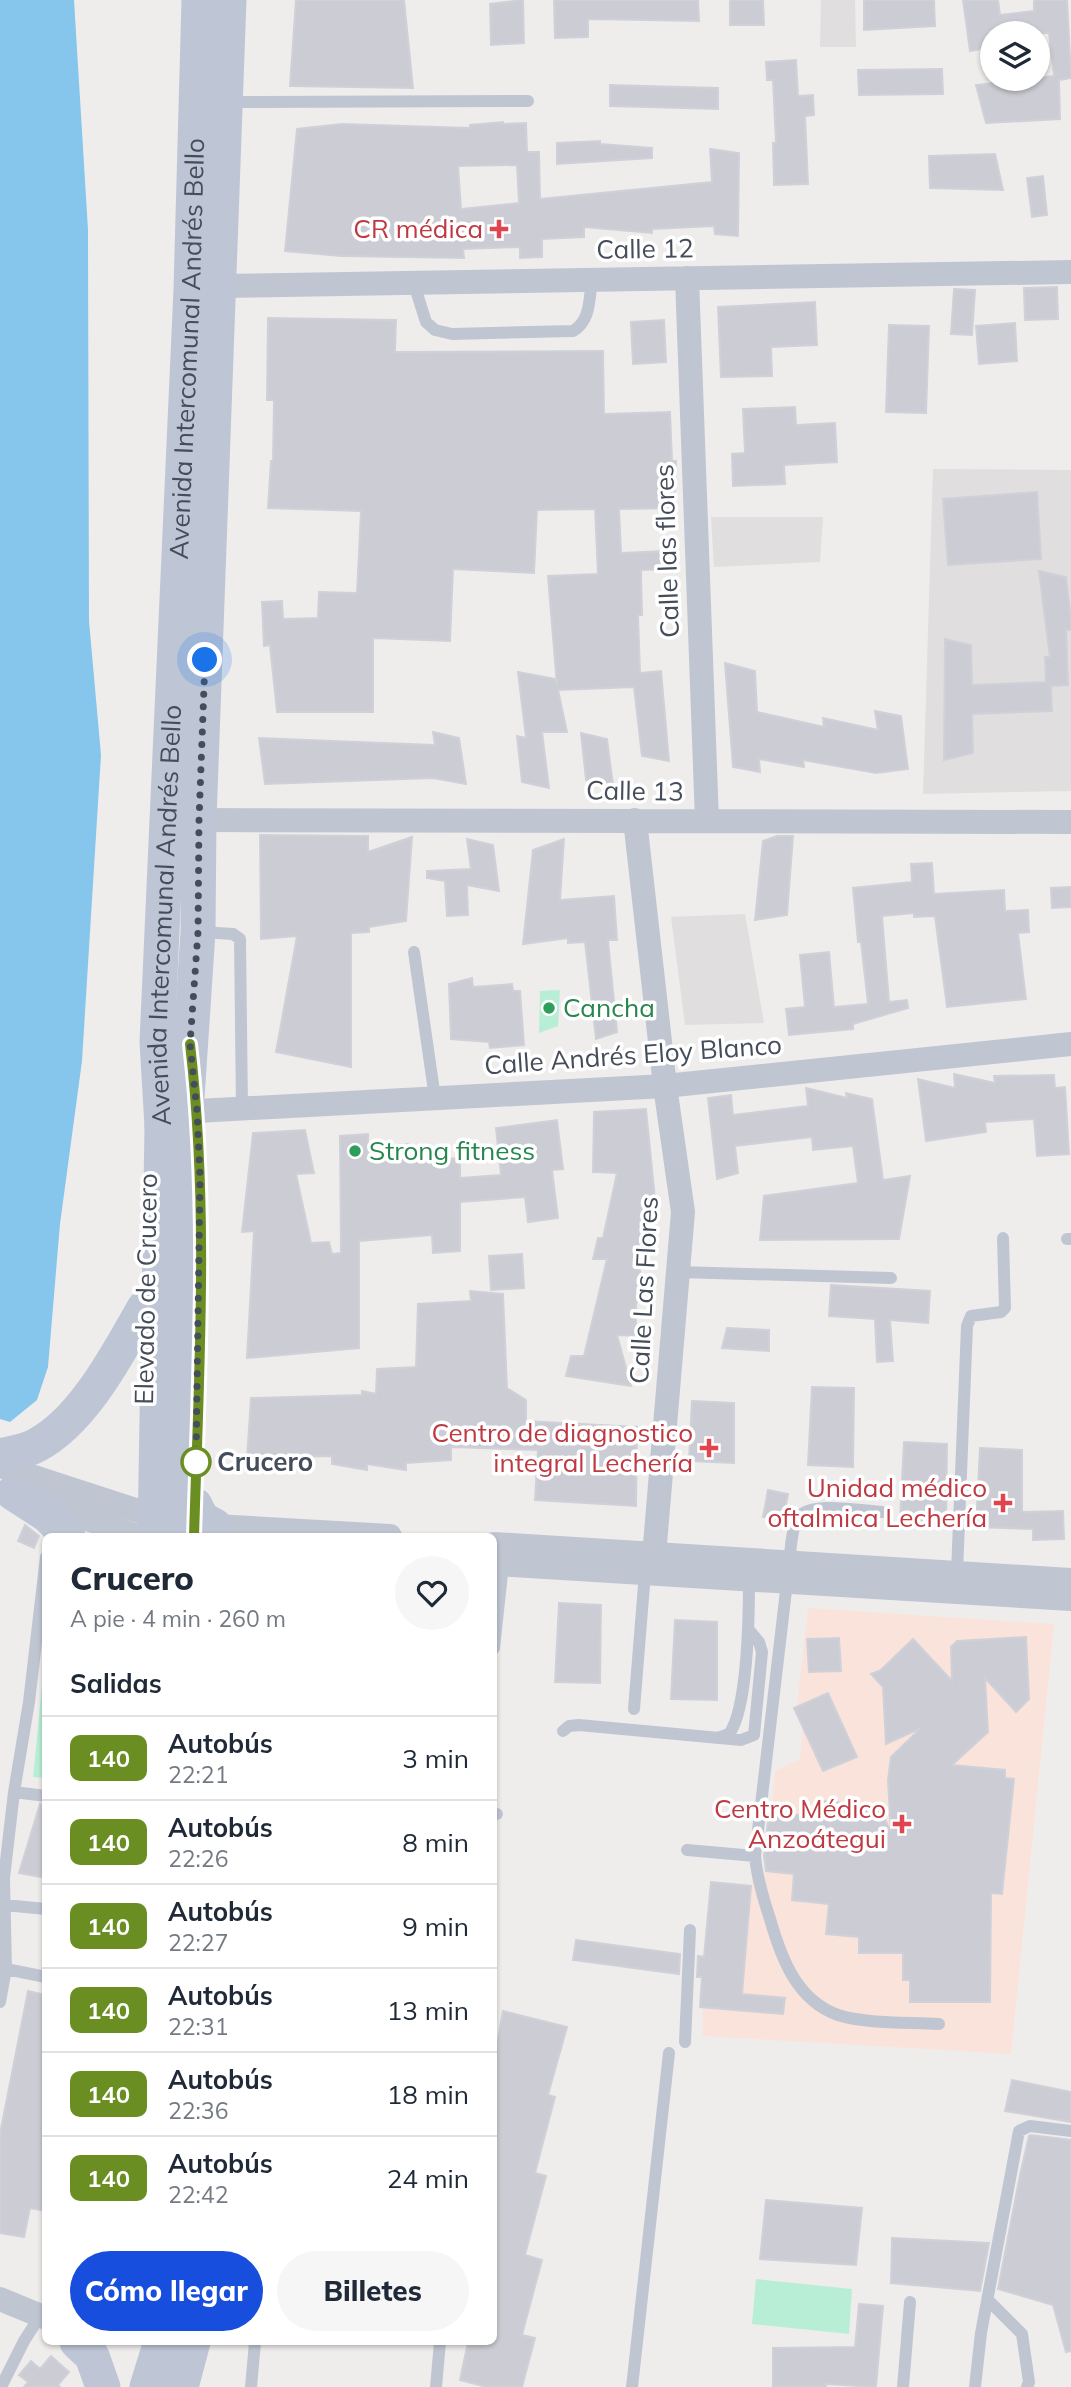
<!DOCTYPE html>
<html lang="es">
<meta charset="utf-8">
<style>
:root{--surface:#fff;--page:#f6f6f7;--text:#1f2937;--muted:#747a83;--line:#e0e1e3;--accent:#184edd}
body{margin:0;font-family:Mulish,sans-serif;background:var(--page);color:var(--text);height:100vh;display:flex;flex-direction:column;font-size:26px;white-space:nowrap}
*{box-sizing:border-box;margin:0}
p{font-size:23px;color:var(--muted)}
.icon{flex:none;width:38px;height:38px;fill:none;stroke:currentColor;stroke-width:2;stroke-linecap:round;stroke-linejoin:round}
.map{position:relative;flex:1;overflow:hidden}
.side{position:absolute;left:42px;top:1533px;width:455px;height:812px;display:flex;flex-direction:column;background:var(--surface);border-radius:10px;box-shadow:0 2px 5px #0004}
.side>*{flex:none}
.badge{padding:0 14px;border-radius:10px;font-size:24px;line-height:46px}
.buttons{position:absolute;left:980px;top:21px;display:grid;gap:14px}
.buttons a{display:grid;place-items:center;width:70px;height:70px;border-radius:50%;background:var(--surface);box-shadow:0 2px 5px #0004;font-size:35px}
.you{position:absolute;width:35px;height:35px;margin:-18px;border:5px solid #fff;border-radius:50%;background:#1a73e8;box-shadow:0 0 0 10px #1a73e833}
.map>.badge{position:absolute;translate:-50% -50%;box-shadow:0 0 0 4px #fff}
h2{padding:0 28px;font-size:26px;line-height:63px}
.round{display:grid;place-items:center;flex:none;width:74px;height:74px;border-radius:37px;background:var(--page)}
.summary{display:flex;align-items:center;justify-content:space-between;height:119px;padding:0 28px}
h1{font-size:33px;font-weight:800;line-height:52px}
.action{display:flex;gap:14px;margin-top:auto;padding:14px 28px}
.action a{flex:1;height:80px;border-radius:42px;background:var(--accent);color:#fff;font-size:28px;font-weight:800;line-height:80px;text-align:center}
.action a+a{background:var(--page);color:var(--text)}
ul{padding:0;list-style:none}
li{display:flex;align-items:center;gap:21px;height:84px;padding:0 28px;border-top:2px solid var(--line)}
li div{flex:1}
li b{display:block;font-size:26px}
li em{font-style:normal}
li .badge{min-width:77px;font-weight:700;text-align:center}
.map>svg:first-child{display:block}
</style>
<div class="map">
<svg width="1071" height="2387" viewBox="0 0 1071 2387">
<rect width="100%" height="100%" fill="#efedec"/>
<path fill="#e0dede" d="M821 0H855L856 47H820Z
M933 469 1071 470V791L923 794Z
M711 517H823L820 562 714 567Z
M745 914 764 1023 685 1025 671 917Z"/>
<path fill="#fae3db" d="M808 1608 1054 1624 1011 2054 703 2036V2004L740 2008 752 1877 765 1878 775 1771 800 1759 803 1723 796 1715Z"/>
<path fill="#b9eed6" d="M560 990 558 1026 539 1033 540 991Z
M45 1656 46 1778H45L33 1777Z
M756 2279 852 2289 849 2334 752 2324Z"/>
<path fill="#86c6ec" d="M0 0H74L88 230 89 621 101 755 82 1061 60 1224 48 1367 37 1400 10 1422 0 1419Z"/>
<path fill="#cccdd4" stroke="#d0d1d8" stroke-width="2" fill-rule="evenodd" d="M296 0H404L413 88 290 86Z
M523 0 524 43 491 45 490 4Z
M554 0H698L699 21 588 19V37L555 38Z
M730 0H763L764 25H730Z
M864 0H934L935 26 864 30Z
M963 0H998L1000 15 1034 11V0H1067L1071 78 1059 80 1060 119 986 123 976 85 1054 76 1049 33H992V47L970 51Z
M796 60 798 96 813 95 814 115 805 116 808 184 774 185 773 143H776L773 80H767L766 62Z
M942 69 943 94 859 95 858 70Z
M610 85 718 88V109L610 106Z
M503 122V124L526 123 527 152H539L540 199 712 182 710 149 739 153 738 236 715 234 714 226 652 229V233L584 227V237L542 239V257L520 258V247L463 249 464 258 341 256 285 251 297 129 342 124 470 128V125ZM517 165 519 203 461 209 458 166Z
M600 141V144L652 148V158L557 164V143Z
M995 154 1003 190 930 188 929 156Z
M1043 176 1047 215 1032 217 1027 178Z
M1057 287 1058 319 1025 320 1024 288Z
M954 289 975 290 972 335 951 334Z
M815 302 817 345 771 347 772 376 721 377 718 307Z
M268 318 396 320 395 352 603 351 604 414 670 412 672 461H676L674 508 619 509 621 553 664 551 665 569 641 570 642 615H638L640 673 661 671 669 761 642 756 634 687 558 690 567 732H542L549 788 522 782 517 736 526 738 518 672 556 679 557 686 548 576 598 574 595 509 537 510 534 573 453 569 450 641 373 638V712H277L270 645 264 646 262 602 282 601 283 619 318 618 319 592 357 593 361 511 268 508 271 461H273L274 400H267Z
M664 320 666 362 633 364 631 322Z
M1015 323 1017 361 979 364 976 326Z
M889 325 929 326 926 413 886 412Z
M795 407 796 425 835 423 837 462 784 465 785 484 733 486 732 454 745 453 743 409Z
M1037 492 1041 559 948 565 943 499Z
M1039 571 1066 577 1071 620V630H1066L1068 685 1051 686 1052 711 972 714 973 753 944 760 945 639 971 645 972 685 1046 682 1045 657H1050Z
M725 663 755 671 757 712 824 727 823 718 878 730 875 711 901 716 908 769 876 773 803 760 804 767 759 759 760 772 733 767Z
M433 732 459 738 466 784 433 778 265 784 259 738 435 745Z
M581 733 607 739 613 785 586 780Z
M260 835 368 836V852L412 837 406 921 369 927V932L351 933V1067L276 1052 297 936 261 939Z
M777 836H793L787 915 755 920 763 841Z
M467 839 493 845 499 891 467 885 468 915 447 916 445 881 427 878V871L471 869Z
M564 839 560 900 614 896 617 940H608L617 1032 596 1039 585 942 568 943V938L523 944 533 850Z
M932 863 934 894 1004 890 1005 911 1028 910 1029 932 1018 933 1026 999 947 1007 935 916 914 917V913L882 916 889 1002 907 1000 908 1008 853 1024V1029L789 1035 786 1009 805 1007 800 955 829 952 834 1007 868 1004 861 942H858L853 888 912 882 911 864Z
M1071 887V907L1052 908 1051 888Z
M472 978 473 987 512 984 513 991H520L524 1045 490 1048 489 1042 451 1039 449 984Z
M954 1074 995 1083 994 1076 1054 1075 1055 1088 1065 1087 1069 1154 1037 1156 1034 1119 985 1122 986 1132 926 1141 918 1079 955 1088Z
M806 1088 847 1098 846 1093 872 1099 883 1180 910 1176 899 1239 760 1240 764 1196 858 1183 853 1146 813 1150 812 1137 735 1146 738 1173 717 1179 708 1098 731 1095 733 1115 808 1106Z
M646 1109 655 1199 654 1216 640 1215V1281H644V1302H636V1336L617 1335 631 1386 566 1376 571 1356H584L607 1259H593L598 1238H603L617 1173 593 1172 594 1112Z
M557 1120 563 1169 552 1170 558 1218 528 1222 525 1197 460 1202V1251L433 1253 432 1235 359 1241V1348L247 1358 254 1231 242 1232 253 1133 305 1130 314 1173 296 1174 311 1243 329 1242 332 1254 341 1253 340 1136 368 1134V1146L409 1144V1161L460 1158V1178L501 1175 496 1128Z
M522 1254 524 1288 491 1290 489 1256Z
M831 1285 930 1291 928 1323 890 1320 893 1361 877 1362 875 1319 829 1316Z
M470 1291 503 1294 507 1388 526 1400V1421L637 1427 636 1506 535 1500 538 1450 451 1447V1460L406 1463V1470L367 1464V1470L332 1464V1456L247 1458 251 1398 362 1395V1391L376 1394 377 1369 416 1367 418 1304 471 1301Z
M727 1328 769 1330V1351L722 1348Z
M812 1387 854 1388 853 1467 808 1465Z
M692 1401 734 1403V1463L689 1461Z
M904 1442 947 1444 946 1522 900 1521Z
M980 1448 1022 1450V1512L1063 1511 1064 1539 1033 1540V1529L976 1527Z
M768 1490 788 1494 783 1520 763 1517Z
M25 1525 39 1536 34 1548 18 1541Z
M559 1603 601 1605 600 1683 555 1682Z
M675 1620 717 1622V1700L671 1699Z
M1026 1637 1029 1699 1016 1712 985 1678 988 1732 952 1765 1005 1770V1778L1014 1779 1002 1894 991 1893 990 2002H910V1980H903V1953H859V1937L826 1934 829 1904 792 1900 794 1874 766 1871 764 1856 769 1812 822 1817 824 1801 879 1806 891 1833 888 1780 891 1757 921 1728 886 1744 883 1687 871 1674 881 1670 913 1639 952 1681 951 1647 957 1641Z
M839 1638 841 1671 809 1672 807 1639Z
M828 1693 857 1757 823 1771 794 1708Z
M40 1804 46 1805V1878L19 1873Z
M711 1882 751 1886 742 1994 785 1998 783 2014 700 2007 702 1977H697L698 1956 704 1957Z
M576 1940 680 1954 679 1974 573 1960Z
M28 1991 46 1995V2211L30 2208 24 2237 0 2233V2134Z
M503 2011 567 2027 548 2095 555 2097 535 2173 546 2176 525 2255 542 2260 522 2335 535 2338 522 2387H487L460 2380 468 2342H494V2061Z
M1012 2080 1071 2092V2122L1005 2111Z
M1031 2135 1071 2140V2351L1066 2352 1053 2305 998 2289 1020 2175 1029 2136Z
M766 2200 862 2208 856 2265 760 2259Z
M892 2238 989 2243 980 2291 891 2283Z
M859 2304 883 2306 876 2387 826 2384V2387H773V2348L855 2347Z
M51 2356 69 2372 58 2385 60 2387H24L28 2382 19 2375 31 2361 40 2369Z"/>
<g fill="none" stroke-linecap="round" stroke-linejoin="round">
<path stroke="#bfc6d2" stroke-width="12" d="M226 102 528 101
M414 284 426 322 435 330 452 334 573 331C591 321 589 298 592 280
M202 932 233 934 240 939 242 1109
M414 952 435 1098
M1067 1239H1071
M678 1272 891 1278
M789 1563C791 1550 791 1531 797 1519 808 1500 862 1511 882 1512
M957 1572 967 1326 971 1316 1001 1312 1005 1308 1003 1238
M787 1582 755 1856C757 1878 763 1898 770 1919 781 1957 796 2000 838 2015 866 2024 908 2022 939 2024
M494 1648 503 1564
M634 1709 645 1573
M563 1731 569 1726 579 1725 741 1740 754 1735 762 1652 759 1642 749 1630
M718 1738 729 1734C748 1709 749 1613 749 1579
M14 1792 46 1796
M494 1814H497
M687 1850 755 1856
M4 1905 46 1909
M6 1969 46 1977
M0 2002 6 1969 4 1878 14 1792 29 1702 46 1557
M685 2042 690 1930
M988 2300 1022 2334 1029 2382 1027 2387
M1 2387 24 2341 40 2316
M251 2387 255 2342
M436 2387 440 2342
M632 2387 669 2053
M903 2387 910 2302
M975 2387 981 2333 1019 2131 1030 2126 1071 2131"/>
<path stroke="#bfc6d2" stroke-width="24" d="M687 278 707 821
M220 286 1071 272
M199 820 1071 822
M635 820 665 1086 683 1212 654 1556
M197 1111 665 1086 1071 1044
M0 1466 166 1520 215 1526 390 1536
M40 1503 137 1536
M494 1544 1071 1580
M494 1564 1071 1599
M0 2299 46 2318"/>
<g stroke="#bec6d6" stroke-width="35">
<path id="s1" d="M162 1127 157 1042 191 289 199 0"/>
<path d="M185 1128 198 932 199 820 229 0"/>
<path d="M0 1456C12 1453 27 1451 37 1445 84 1420 118 1353 144 1308"/>
<path d="M13 1493 47 1515 68 1536"/>
<path d="M195 1505 202 1519 215 1526"/>
<path d="M77 2342 92 2356 103 2387"/>
<path d="M147 2387 161 2342"/>
<path d="M181 2387 193 2342"/>
</g>
<path stroke="#bec6d6" stroke-width="35" d="M155 1536 162 1127
M183 1536 185 1159"/>
</g>
<g fill="none" stroke-linecap="round" stroke-linejoin="round">
<g stroke="#fff" stroke-width="16">
<path id="line" d="M190 1044C209 1207 199 1373 194 1536"/>
</g>
<use href="#line" stroke="#6b8e23" stroke-width="10"/>
<path stroke="#454c5a" stroke-width="7" stroke-dasharray="0 12.6" d="M196 1462 200 1176 197 1111 190 1044 198 932 199 820 205 660"/>
</g>
<g fill="#e0444e" stroke="#fff" stroke-width="2.5">
<path d="M495.5 218.5h7v7h7v7h-7v7h-7v-7h-7v-7h7z"/>
<path d="M705.5 1437.5h7v7h7v7h-7v7h-7v-7h-7v-7h7z"/>
<path d="M999.5 1492.5h7v7h7v7h-7v7h-7v-7h-7v-7h7z"/>
<path d="M898.5 1813.5h7v7h7v7h-7v7h-7v-7h-7v-7h7z"/>
</g>
<g fill="#2e9e5b" stroke="#fff" stroke-width="2.5">
<circle cx="549" cy="1008" r="7"/>
<circle cx="355" cy="1151" r="7"/>
</g>
<circle fill="#fff" stroke="#6b8e23" stroke-width="3.5" cx="196" cy="1462" r="14"/>
<g text-anchor="middle" stroke-width="7" stroke-linejoin="round" paint-order="stroke">
<g font-size="26" fill="#be3a42" stroke="#fff" text-anchor="end">
<text x="483" y="238">CR médica</text>
<text x="693" y="1442">Centro de diagnostico<tspan x="693" dy="30">integral Lechería</tspan></text>
<text x="987" y="1497">Unidad médico<tspan x="987" dy="30">oftalmica Lechería</tspan></text>
<text x="886" y="1818">Centro Médico<tspan x="886" dy="30">Anzoátegui</tspan></text>
</g>
<g font-size="26" fill="#454c5a" stroke="#fff">
<text transform="translate(645 249) rotate(-1)" y="9">Calle 12</text>
<text dy="9" stroke="none"><textPath href="#s1" startOffset="779">Avenida Intercomunal Andrés Bello</textPath></text>
<text transform="translate(667 551) rotate(-92)" y="9">Calle las flores</text>
<text transform="translate(635 791) rotate(1)" y="9">Calle 13</text>
<text dy="9" stroke="none"><textPath href="#s1" startOffset="212">Avenida Intercomunal Andrés Bello</textPath></text>
<text transform="translate(633 1055) rotate(-4)" y="9">Calle Andrés Eloy Blanco</text>
<text transform="translate(146 1289) rotate(-89)" y="9">Elevado de Crucero</text>
<text transform="translate(644 1290) rotate(-87)" y="9">Calle Las Flores</text>
</g>
<g font-size="26" fill="#27864d" stroke="#fff" text-anchor="start">
<text x="563" y="1017">Cancha</text>
<text x="369" y="1160">Strong fitness</text>
</g>
<g font-size="26" font-weight="bold" fill="#454c5a" stroke="#fff" text-anchor="start">
<text x="217" y="1471">Crucero</text>
</g>
</g>
</svg>
<div class="buttons">
<a><svg class="icon" aria-label="layers" viewBox="0 0 24 24"><path d="M12 4l9 5-9 5-9-5zM3 14l9 5 9-5"/></svg></a>
</div>
<div class="you" style="left:205px;top:660px"></div>
<section class="side">
<div class="summary"><div><h1>Crucero</h1><p>A pie · 4 min · 260 m</p></div><a class="round"><svg class="icon" aria-label="heart" viewBox="0 0 24 24"><path d="M12 20l-8-8c-3-5 5-10 8-4 3-6 11-1 8 4z"/></svg></a></div>
<h2>Salidas</h2>
<ul>
<li><span class="badge" style="background:#6b8e23;color:#fff">140</span><div><b>Autobús</b><p>22:21</p></div><em>3 min</em></li>
<li><span class="badge" style="background:#6b8e23;color:#fff">140</span><div><b>Autobús</b><p>22:26</p></div><em>8 min</em></li>
<li><span class="badge" style="background:#6b8e23;color:#fff">140</span><div><b>Autobús</b><p>22:27</p></div><em>9 min</em></li>
<li><span class="badge" style="background:#6b8e23;color:#fff">140</span><div><b>Autobús</b><p>22:31</p></div><em>13 min</em></li>
<li><span class="badge" style="background:#6b8e23;color:#fff">140</span><div><b>Autobús</b><p>22:36</p></div><em>18 min</em></li>
<li><span class="badge" style="background:#6b8e23;color:#fff">140</span><div><b>Autobús</b><p>22:42</p></div><em>24 min</em></li>
</ul>
<div class="action"><a>Cómo llegar</a><a>Billetes</a></div>
</section>
</div>
